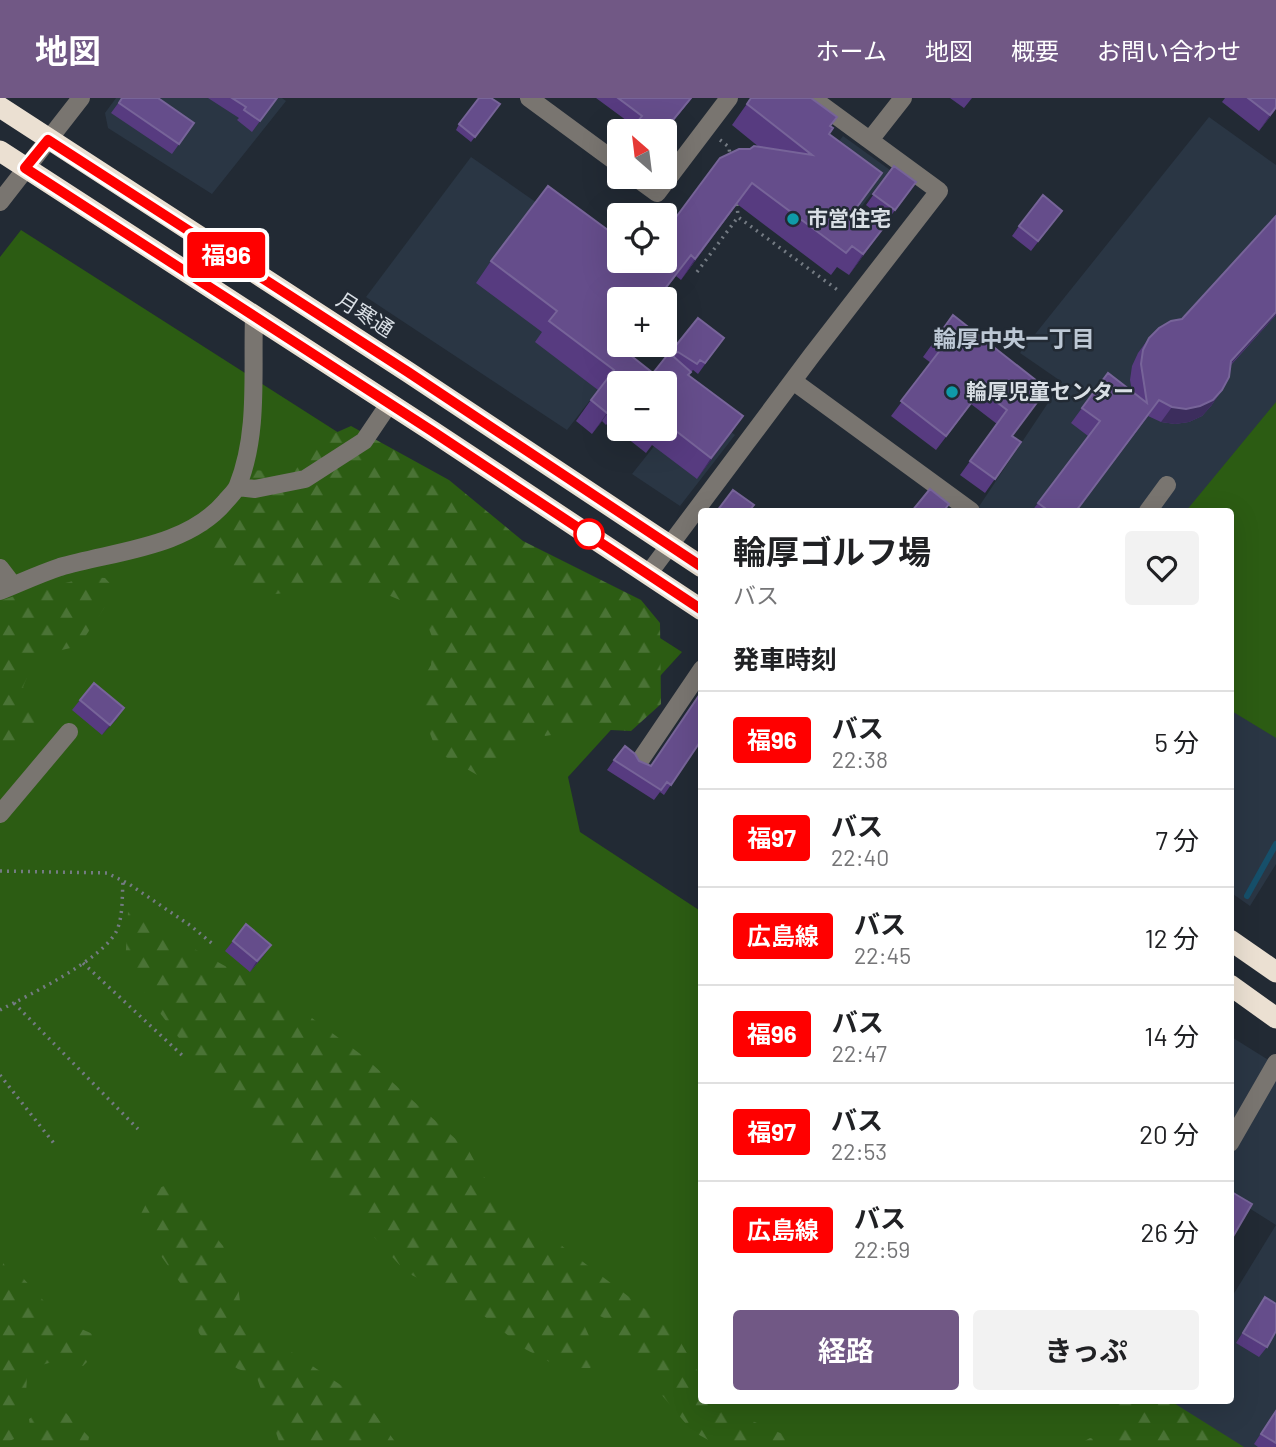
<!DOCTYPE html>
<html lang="ja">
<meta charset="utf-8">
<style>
:root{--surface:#fff;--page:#f2f2f2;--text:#202124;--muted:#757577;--line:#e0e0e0;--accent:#715885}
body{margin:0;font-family:Barlow,"Noto Sans JP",sans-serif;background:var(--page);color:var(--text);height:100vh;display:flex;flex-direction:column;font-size:26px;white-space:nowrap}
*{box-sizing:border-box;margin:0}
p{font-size:23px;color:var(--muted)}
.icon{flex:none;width:38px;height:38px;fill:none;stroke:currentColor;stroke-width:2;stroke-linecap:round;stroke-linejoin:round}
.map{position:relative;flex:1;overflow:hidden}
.sheet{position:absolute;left:698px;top:410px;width:536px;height:896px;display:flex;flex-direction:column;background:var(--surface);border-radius:7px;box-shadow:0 7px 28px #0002}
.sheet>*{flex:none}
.badge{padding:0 14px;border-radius:5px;font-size:24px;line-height:46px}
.needle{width:46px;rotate:332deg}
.buttons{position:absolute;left:607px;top:21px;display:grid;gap:14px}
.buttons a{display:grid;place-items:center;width:70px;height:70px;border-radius:7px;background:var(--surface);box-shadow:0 7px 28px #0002;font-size:35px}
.map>.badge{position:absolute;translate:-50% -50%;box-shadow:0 0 0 4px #fff}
h2{padding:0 35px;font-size:26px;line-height:63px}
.round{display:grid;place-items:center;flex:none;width:74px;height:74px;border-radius:7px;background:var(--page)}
.overview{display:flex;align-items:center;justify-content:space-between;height:119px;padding:0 35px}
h1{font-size:33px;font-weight:700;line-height:52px}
.cta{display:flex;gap:14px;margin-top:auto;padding:14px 35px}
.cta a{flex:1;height:80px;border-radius:7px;background:var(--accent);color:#fff;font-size:28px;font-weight:700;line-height:80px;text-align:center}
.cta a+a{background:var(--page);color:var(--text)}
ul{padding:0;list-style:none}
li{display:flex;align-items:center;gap:21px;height:98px;padding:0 35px;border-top:2px solid var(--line)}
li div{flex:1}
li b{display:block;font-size:26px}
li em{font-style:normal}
li .badge{min-width:77px;font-weight:700;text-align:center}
header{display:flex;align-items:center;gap:42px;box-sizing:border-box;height:98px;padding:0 35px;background:var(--accent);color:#fff}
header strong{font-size:33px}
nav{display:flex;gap:38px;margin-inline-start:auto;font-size:24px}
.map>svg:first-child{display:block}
</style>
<header>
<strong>地図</strong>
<nav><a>ホーム</a><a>地図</a><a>概要</a><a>お問い合わせ</a></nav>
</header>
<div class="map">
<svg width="1276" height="1349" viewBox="0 0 1276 1349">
<defs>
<pattern id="forest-firs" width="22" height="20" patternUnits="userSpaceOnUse" patternTransform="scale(1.75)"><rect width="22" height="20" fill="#2c5c13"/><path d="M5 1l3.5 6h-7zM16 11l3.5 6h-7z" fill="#4a7335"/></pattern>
</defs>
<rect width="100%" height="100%" fill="#222a34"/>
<path fill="#2a3644" d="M116 0H282L286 3 212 96 108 30 105 15Z
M1209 19 1276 67V766L1250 808 1230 794V413H976L1062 284 1020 255Z
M843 38 890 72 852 121 806 86Z
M471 59 622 164 670 201 665 207V201H620V247H633L567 332 366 199Z
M690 303 735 337 680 408 632 376Z
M1230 938 1270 963 1230 1032Z
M1276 979V1349H1236L1155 1302H1230V1202L1276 1127 1230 1098V1056Z"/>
<path fill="#2c5c13" d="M21 132 682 554 568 679 580 734 702 814V1302H1165L1227 1349H0V159Z
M1276 304V640L1230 612V413H1186Z"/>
<path fill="url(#forest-firs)" d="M351 328 449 382 523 443 641 502 660 525 661 606 631 633 590 631 545 638 539 627V643L487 667 479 678 437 654 423 617 424 579 431 567 433 541 421 511 362 486 267 497 206 452 204 424 249 372 271 373 295 364 317 343Z
M87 479 105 480 116 492 79 548 36 558 23 589 39 617 30 632 11 649 0 648V503C29 492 58 488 87 479Z
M128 814 293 906 363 958 469 1053 481 1075 504 1104 674 1233 702 1281V1302H720L729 1313 813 1349H721L692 1333 650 1283 608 1222 574 1205 600 1262 590 1270H561L525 1251 473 1209 406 1174 329 1090 198 965 125 869Z
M167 1087 183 1098 223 1148 237 1181 242 1218 258 1241 293 1255 366 1304 399 1349H281L256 1277 238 1271 216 1257 199 1235 193 1208 181 1186 144 1134 140 1118 153 1092Z
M0 1156 6 1171 23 1180 61 1222 95 1237V1256L83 1268C57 1264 46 1259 27 1279L26 1296 14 1341 5 1345 0 1343Z
M1107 1302H1169L1244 1349H1074L1090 1340 1115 1345 1113 1306Z
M43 1312 66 1315 89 1339 87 1349H33L29 1321Z
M928 1343 956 1345 961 1349H913Z"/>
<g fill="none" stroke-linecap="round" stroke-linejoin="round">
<path stroke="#164f6a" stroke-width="6" d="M1247 798 1276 746"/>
<path stroke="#747b83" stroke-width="3.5" stroke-dasharray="2 5" stroke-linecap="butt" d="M720 42 729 49 730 58
M737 106 738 119
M697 174 738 119 839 193
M0 773 107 775 129 786 191 828 215 848
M83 865 184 959
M14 905 138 1031
M0 912C29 897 104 861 117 832 123 818 122 799 123 783
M0 977 56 1048"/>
<path stroke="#797570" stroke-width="18" d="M529 0 620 67
M870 42 903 0
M635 79 657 95 729 0
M0 104 81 0
M793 283 971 413
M238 389 255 391 305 381 364 343 389 306
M1148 413 1167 387
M0 470 13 487
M649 475 812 257 939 93 812 0
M0 493C20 485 39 476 60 469 114 453 186 450 225 404 229 399 236 393 238 387 259 335 252 273 254 218
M639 664 702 571
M0 716 69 634
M1230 1045 1276 965"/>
<path stroke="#ebe0d2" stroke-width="21" d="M0 9 408 274 702 469
M0 53 432 333 702 512
M1230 842 1276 874
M1230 887 1276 920"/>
</g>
<path fill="#573b80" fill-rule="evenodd" d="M122 0 194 25 172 56 111 15Z
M208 0H277L252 34 237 22 239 20Z
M596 0H692L665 33H630L634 28Z
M751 0 831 28 829 36 867 96 857 109 884 129 849 177 837 169 831 177 737 106 681 182 676 178 621 250 653 275 673 250 724 240 698 276 693 272 688 277 743 318 697 381 652 347 646 355 608 325 606 327 602 323 592 336 576 323 598 292 535 244 542 234 476 185 491 163H665L750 51 759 49 732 27ZM620 285H665V331H620Z
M950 0H972L964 10Z
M1225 0H1276V11L1259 33 1222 4Z
M500 6 471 44 456 32 459 26Z
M894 68 916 84 887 123 866 107Z
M1062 113 1031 153 1012 138 1019 128Z
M1276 217 1231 267 1222 292 1211 308 1202 318 1189 324 1175 326 1161 324 1148 318 1076 413H1032L1088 338 1071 325 1082 310 1132 293 1130 282 1132 268 1138 255 1149 240Z
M933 245 1037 305 1012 338 1021 344 985 395 960 377 997 326 971 306 936 352 891 318 931 265 923 259Z
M80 602 124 610 102 637 72 612Z
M702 641 664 697 660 694 654 702 607 672 614 662 639 663 650 668Z
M233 843 264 857 250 874 225 853Z
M1265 1199 1267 1249 1259 1259 1236 1245Z
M1276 1312V1349H1258L1254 1346Z"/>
<path fill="#3c2d5d" d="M691 0H692L665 33H664Z
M1276 9V11L1259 33 1270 17Z
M752 85 737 106 681 182 695 161Z
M884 129 869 150 849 177 863 156Z
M691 157 676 178 658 201H657Z
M1276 214V217L1220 278 1231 263Z
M1222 292 1211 308 1202 318 1189 324 1175 326 1161 324 1172 309Z
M617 302 602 323 592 336 607 315Z
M1159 302 1148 318 1076 413Z
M743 318 728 340 697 381 711 360Z
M124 610 117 621 102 637 110 627Z
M271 847 264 857 250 874 257 863Z"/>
<path fill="#654d8b" stroke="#776499" stroke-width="2" d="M122 0H158L194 25 179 46 119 5Z
M232 0H277L260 23 244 12 246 9Z
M479 0H491L500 6 475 39 459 26Z
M618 0H691L664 33H630L642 18Z
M751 0H811L837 19 830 28 833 30 829 36 882 75 857 109 884 129 863 156 852 148 846 155 752 85 695 161 691 157 657 201H620V247H622L620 249 653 275 673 250 674 259 691 274 688 277 743 318 711 360 667 326 665 328V285H620V304L617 302 607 315 591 302 614 272 549 223 557 213 491 163 548 88 620 141V163H665V134L720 60 739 51H750L754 48 812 57 747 6Z
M1248 0H1276V9L1270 17Z
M894 68 916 84 895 112 873 96Z
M1043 97 1062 113 1038 143 1019 128Z
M1276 118V214L1231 263 1229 279 1222 292 1213 302 1200 308 1186 311 1172 309 1159 302 1076 413H1049L1038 405 1100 323 1082 310 1108 275 1147 305 1141 266 1143 252 1149 240 1159 230 1171 223 1182 221Z
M953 217 1047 291 1012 338 1021 344 995 381 970 363 1007 312 981 292 946 338 901 303 941 251 933 245Z
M698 220 724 240 705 265 700 262 697 266 678 254 674 255 673 251Z
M930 391 949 406 946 410 950 413H912Z
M733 392 754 407 749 413H717Z
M94 585 124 610 110 627 80 602Z
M702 593V641L671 687 667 684 661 692 614 662 625 648 635 656 639 663 651 668Z
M246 826 271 847 257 863 233 843Z
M1230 1093 1252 1106 1231 1142H1230Z
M1265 1199 1276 1206V1233L1267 1249 1243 1235Z
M1276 1313V1345L1261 1336Z"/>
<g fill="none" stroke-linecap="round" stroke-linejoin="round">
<g stroke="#fff" stroke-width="16">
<path id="line" d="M702 469 408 274 48 42 25 70 432 333 702 512"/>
</g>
<use href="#line" stroke="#f00" stroke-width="10"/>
</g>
<g fill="#0f9aa8" stroke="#222a34" stroke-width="2.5">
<circle cx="793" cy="121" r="7"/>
<circle cx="952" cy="294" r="7"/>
</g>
<circle fill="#fff" stroke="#f00" stroke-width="3.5" cx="589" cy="436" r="14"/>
<g text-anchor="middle" stroke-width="5" stroke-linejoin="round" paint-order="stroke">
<g font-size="21" font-weight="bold" fill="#d9dfe5" stroke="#222a34" text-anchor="start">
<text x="807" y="128">市営住宅</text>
<text x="966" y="301">輪厚児童センター</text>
</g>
<g font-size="21" fill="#d9dfe5" stroke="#222a34">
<text transform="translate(365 217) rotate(33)" y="7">月寒通</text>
</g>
<g font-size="23" font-weight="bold" fill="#bdc8d5" stroke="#222a34">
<text x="1014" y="249">輪厚中央一丁目</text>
</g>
</g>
</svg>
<div class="buttons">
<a><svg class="needle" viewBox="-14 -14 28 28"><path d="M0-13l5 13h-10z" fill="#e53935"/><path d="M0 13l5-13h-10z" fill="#757577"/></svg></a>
<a><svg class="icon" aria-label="locate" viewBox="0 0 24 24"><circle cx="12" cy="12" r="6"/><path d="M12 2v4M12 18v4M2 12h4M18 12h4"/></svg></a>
<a>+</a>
<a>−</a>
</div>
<b class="badge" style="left:226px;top:157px;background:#f00;color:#fff">福96</b>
<section class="sheet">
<div class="overview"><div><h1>輪厚ゴルフ場</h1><p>バス</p></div><a class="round"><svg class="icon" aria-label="heart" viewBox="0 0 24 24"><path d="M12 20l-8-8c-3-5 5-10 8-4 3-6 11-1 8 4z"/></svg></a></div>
<h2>発車時刻</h2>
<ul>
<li><span class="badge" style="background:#f00;color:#fff">福96</span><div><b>バス</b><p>22:38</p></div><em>5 分</em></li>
<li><span class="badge" style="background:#f00;color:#fff">福97</span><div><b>バス</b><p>22:40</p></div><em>7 分</em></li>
<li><span class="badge" style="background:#f00;color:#fff">広島線</span><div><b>バス</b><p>22:45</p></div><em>12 分</em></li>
<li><span class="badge" style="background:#f00;color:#fff">福96</span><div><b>バス</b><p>22:47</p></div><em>14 分</em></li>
<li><span class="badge" style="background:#f00;color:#fff">福97</span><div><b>バス</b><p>22:53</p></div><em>20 分</em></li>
<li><span class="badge" style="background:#f00;color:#fff">広島線</span><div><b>バス</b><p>22:59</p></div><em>26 分</em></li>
</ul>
<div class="cta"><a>経路</a><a>きっぷ</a></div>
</section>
</div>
